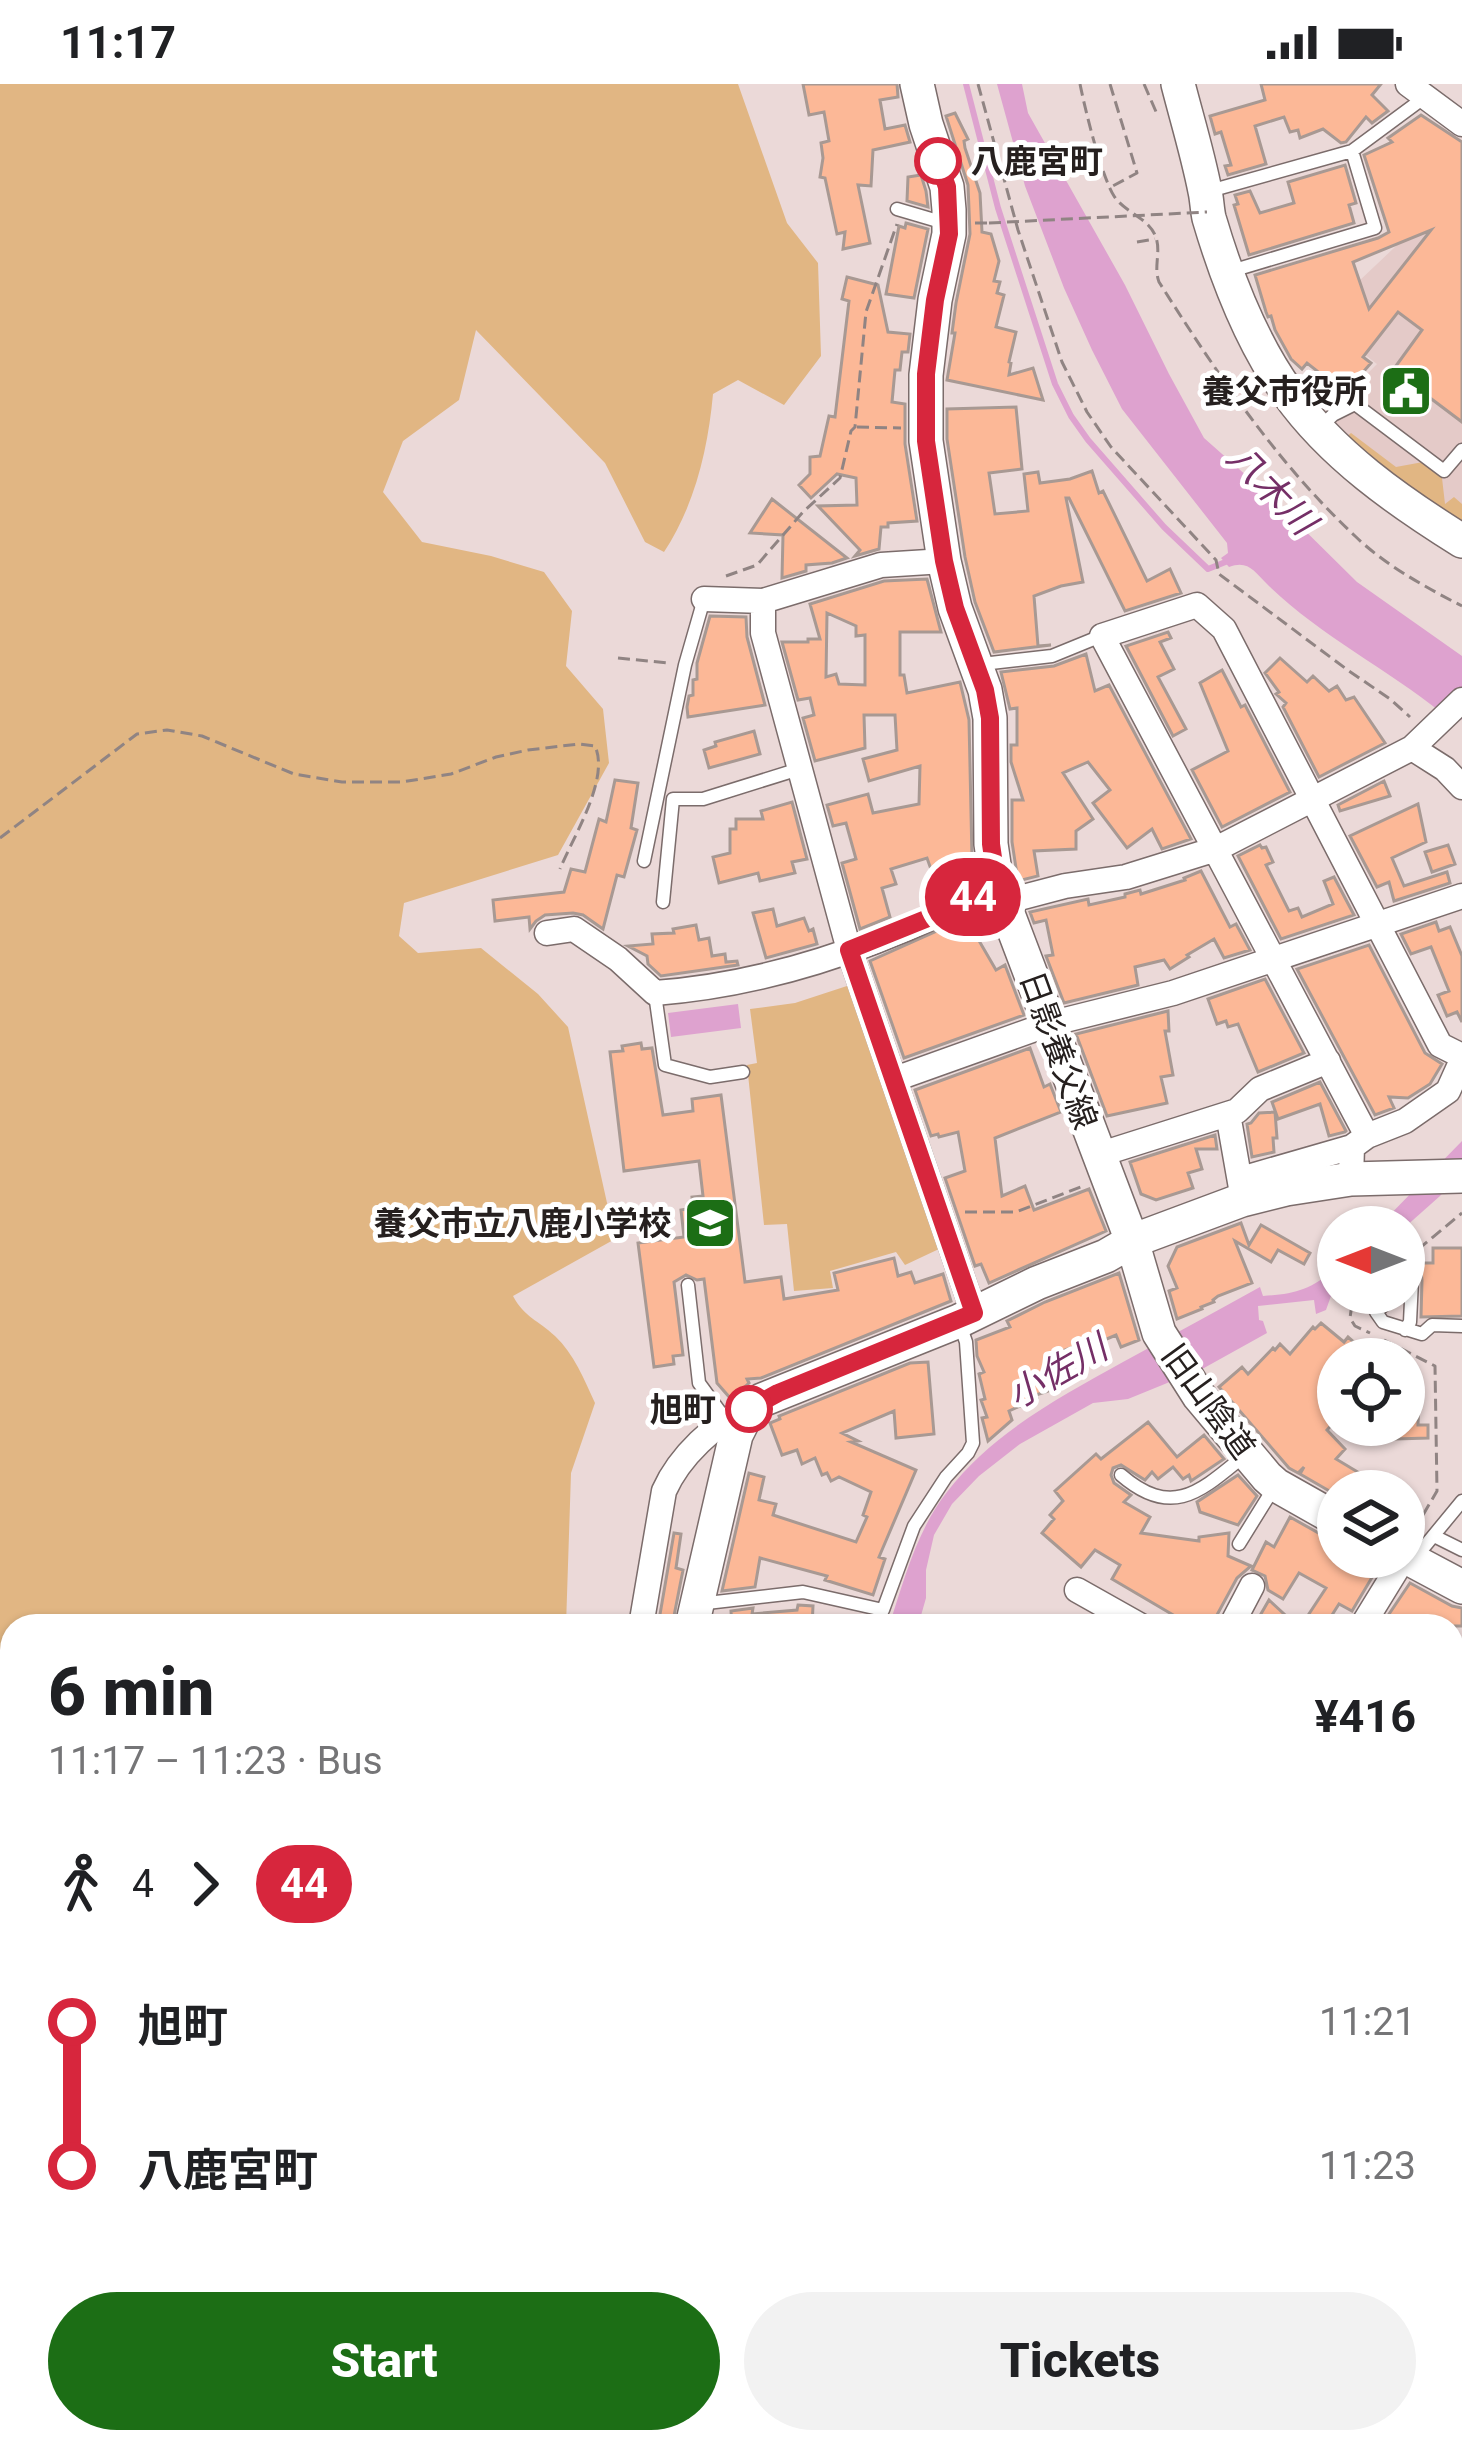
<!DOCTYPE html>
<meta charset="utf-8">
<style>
:root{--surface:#fff;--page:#f2f2f2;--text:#202124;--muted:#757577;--accent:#1c6e15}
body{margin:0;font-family:Roboto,"Noto Sans JP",sans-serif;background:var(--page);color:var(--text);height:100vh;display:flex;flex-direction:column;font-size:45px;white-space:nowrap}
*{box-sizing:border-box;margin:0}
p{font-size:39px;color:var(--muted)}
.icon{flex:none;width:66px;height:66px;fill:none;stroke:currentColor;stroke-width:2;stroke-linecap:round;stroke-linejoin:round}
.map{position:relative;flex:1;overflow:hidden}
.side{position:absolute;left:0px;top:1530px;width:1464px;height:840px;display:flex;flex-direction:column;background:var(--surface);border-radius:36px 36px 0 0;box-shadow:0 3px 9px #0004}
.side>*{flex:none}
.badge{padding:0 24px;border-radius:39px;font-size:42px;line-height:78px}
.needle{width:78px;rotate:270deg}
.tools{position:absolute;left:1317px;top:1122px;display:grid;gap:24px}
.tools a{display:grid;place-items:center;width:108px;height:108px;border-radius:50%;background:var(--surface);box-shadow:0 3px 9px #0004;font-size:60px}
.map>.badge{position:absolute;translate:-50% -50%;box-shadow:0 0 0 6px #fff}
.legs{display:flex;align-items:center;gap:18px;height:132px;padding:0 48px;font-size:39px}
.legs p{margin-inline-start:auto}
.headline{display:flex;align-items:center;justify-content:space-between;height:204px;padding:0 48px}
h1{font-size:66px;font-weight:800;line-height:90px}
.action{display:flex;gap:24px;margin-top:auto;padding:24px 48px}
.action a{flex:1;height:138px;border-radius:72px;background:var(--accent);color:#fff;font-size:48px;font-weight:800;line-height:138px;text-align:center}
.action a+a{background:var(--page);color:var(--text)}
ul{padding:0 48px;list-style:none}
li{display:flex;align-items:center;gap:42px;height:144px;font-size:45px}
li i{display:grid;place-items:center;width:18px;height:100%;margin:0 15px;background:currentColor}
li i::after{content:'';width:30px;height:30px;margin:-15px;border:9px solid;border-radius:50%;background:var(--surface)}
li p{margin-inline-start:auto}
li:first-child i{background:linear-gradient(#0000 50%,currentColor 0)}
li:last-child i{background:linear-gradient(currentColor 50%,#0000 0)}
.status{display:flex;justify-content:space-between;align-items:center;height:84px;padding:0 60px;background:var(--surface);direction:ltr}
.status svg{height:33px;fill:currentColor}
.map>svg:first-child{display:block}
</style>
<div class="status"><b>11:17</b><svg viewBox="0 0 49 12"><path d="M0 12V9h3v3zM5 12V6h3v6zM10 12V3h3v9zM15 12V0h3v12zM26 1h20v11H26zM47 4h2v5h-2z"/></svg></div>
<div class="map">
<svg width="1462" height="2370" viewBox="0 0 1462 2370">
<rect width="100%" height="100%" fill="#ebd9d8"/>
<path fill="#e4cac8" d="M1462 135V441L1324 334 1377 280 1319 235 1414 145Z"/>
<path fill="#e1b683" d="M0 0H738L787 139 818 179 821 272 784 321 738 296 713 310C708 365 695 421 664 468L645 458 605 379 476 246 459 316 403 357 383 408 422 458 491 472 544 488 572 527 566 582 603 625 609 679 558 771 404 819 399 852 418 869 481 864 538 910 568 943 615 1155 513 1212C525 1234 538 1236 555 1252 574 1270 584 1295 595 1319L571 1389 566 1542H12V2358H39L43 2370H0Z
M1351 349 1396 383 1423 378 1442 394 1445 420 1454 413 1462 420V441L1386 387 1345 354Z
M850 901 939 1165 905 1181 896 1168 830 1187 833 1204 794 1207 787 1140 764 1141 747 981 757 979 750 925 795 919Z
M1462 2084V2370H1117L1119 2358H1452V2152Z"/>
<path fill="#dea2cf" d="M997 0H1022L1028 29 1125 201 1169 290 1204 354 1275 417 1357 498 1462 572V636L1458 632 1442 629C1386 584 1319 551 1267 500 1254 487 1248 476 1229 483L1221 474 1228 469 1227 459 1122 325 1092 266 1064 204 1025 102Z
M738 920 741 944 671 953 668 929Z
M1462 1057V1086L1440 1112 1404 1144 1378 1143Z
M1338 1182V1204L1332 1209 1326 1226 1316 1230 1314 1216 1258 1222 1259 1236 1263 1237 1267 1249 1204 1284 1128 1315 1093 1319 1020 1360 979 1392 952 1420 934 1451 926 1486V1514L918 1542H889C904 1496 917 1446 947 1408 992 1349 1060 1313 1123 1278 1169 1253 1215 1228 1260 1203L1263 1212C1296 1210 1313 1205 1338 1182Z"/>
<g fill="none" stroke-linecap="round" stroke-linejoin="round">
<path stroke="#dea2cf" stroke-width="6" d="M966 0 998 124 1055 300 1071 332 1088 356 1164 443 1208 485 1228 477
M71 2358 109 2359"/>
</g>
<path fill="#fcb897" stroke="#a89993" stroke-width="3" fill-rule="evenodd" d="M803 0H897L898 13 880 16 885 45 905 41 910 58 873 66 871 102 858 101 870 159 843 165 845 148 837 150 825 94 820 93 823 74 821 59 829 57 824 28 809 31Z
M1261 0H1381L1372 11 1388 27 1372 39 1366 33 1346 58 1341 59 1323 45 1300 54 1298 46 1290 48 1284 33 1255 42 1266 80 1228 91 1225 82 1231 81 1221 48 1215 50 1210 32 1265 16Z
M955 29 968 55 964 57 965 64 980 109 982 148 991 150 999 177 994 197 1000 198 997 209 1004 211 996 243 1016 248 1009 278 1011 279 1009 291 1033 284 1043 316 947 296 955 249H952L956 219 970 150 968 101 946 32Z
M1421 31 1462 58V338L1393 286 1422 246 1398 228 1363 273 1371 279 1345 309 1307 279 1302 285 1291 275 1275 246 1271 232 1268 233 1266 228 1255 191 1378 154 1389 148 1364 71 1392 58 1388 54ZM1431 146 1369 225 1353 178Z
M1345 81 1356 119 1349 121 1354 139 1249 171 1234 121 1238 120 1235 111 1250 107 1260 129 1294 119 1288 98Z
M921 91 926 107 928 123 907 117 908 93Z
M906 139 928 145 914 214 886 210 899 142 905 144Z
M847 193 878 201 888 248 910 250 908 268H902L900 286H895L892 318 905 320V360L917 437 888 439V443H881L879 465 855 472 860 466 818 422 857 421 856 394 837 390 811 414 799 401 810 390V373L820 372 829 332 835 333 849 217 842 215Z
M1016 323 1022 385 989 389 995 430 1028 427 1024 390 1038 388 1040 399 1070 395 1092 387 1099 409 1103 407 1147 497 1170 485 1181 509 1125 527 1069 414H1066L1083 498 1061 502 1034 512 1038 562 1051 561 994 568 975 518 965 473 947 355V325Z
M772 415 847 474 832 479 806 481V487L782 494 783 451 750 449Z
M927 495 941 548H900V591H904L907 609 960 598 969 636 972 774 932 788 927 774 891 785 896 800 882 804 890 833 860 845 842 779 856 775 846 739 833 742 827 721 868 710 873 729 919 720 920 682 869 697 863 675 897 666 895 631H864L865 664 815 677 803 634 814 631 810 614 798 616 782 558H808V555H820L810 520 884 497ZM827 529 856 542V552L865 551V601L839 600 836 590 826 593Z
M710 532 746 533 747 553 765 621 688 633 687 623 689 612 693 611V596L697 595V579Z
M1168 548 1171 554 1160 558 1174 585 1158 593 1186 645 1173 652 1126 562Z
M1086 570 1095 607 1109 601 1191 755 1162 765 1152 745 1127 764 1093 719 1110 706 1088 678 1063 689 1093 735 1076 747V765L1034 767 1038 792 1018 797 1012 758V716H1023L1011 678V661H1017V624L1010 625 1001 588 1054 582Z
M1280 574 1307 598 1313 592 1329 607 1337 602 1346 616 1354 613 1385 659 1319 693 1283 623 1286 619 1276 610 1279 608 1265 589Z
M1222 586 1241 623 1245 621 1290 708 1222 743 1192 686 1228 667 1200 599Z
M754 647 760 670 709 684 704 666 716 662 715 658Z
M615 696 638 699 631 744 637 746 624 793 617 791 603 845 583 831 573 829 545 831 536 837 530 845 529 833 495 837 493 816 564 808 571 785 585 788 599 735 606 738Z
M1384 697 1390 712 1340 727 1338 721Z
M792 718 807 775 792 778 795 789 760 797 758 789 719 799 713 773 730 769V745H736V735H763L761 727Z
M1418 720 1426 758 1392 774 1404 802 1447 788 1450 799 1394 817 1389 798 1377 803 1350 752Z
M1260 761 1262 764 1266 763 1273 778 1266 781 1289 827 1298 824 1302 833 1333 820 1324 797 1334 793 1354 831 1281 855 1238 772Z
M1448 761 1455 780 1432 788 1425 768Z
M1201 787 1230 843 1236 840 1250 866 1224 874 1214 855 1187 871 1189 873 1170 885 1164 876 1135 883 1138 901 1064 919 1046 872 1053 871 1046 836 1034 839 1030 828 1088 815 1089 821 1125 813V810L1140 806 1141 810 1185 796 1184 794Z
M773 825 777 842 804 834 809 847 813 845 817 860 766 874 753 829Z
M984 826 992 846 978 855 996 886 1005 881 1024 931 904 974 870 877Z
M1436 838 1439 847 1450 843 1462 872V938L1457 928 1447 932 1438 911 1449 907 1431 863 1411 870 1401 850Z
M696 841 699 856 709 854 712 872 725 870 726 878 737 877 738 881 661 892 648 880 647 872 628 862 653 860 652 850 674 849 673 845Z
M1369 861 1425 969 1442 980 1430 1000 1408 1014 1389 1013 1394 1024 1375 1031 1297 885Z
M1265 895 1304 969 1258 988 1238 940 1228 943 1226 937 1217 940 1208 915Z
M1168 927 1169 947H1165L1173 991 1161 993 1167 1019 1107 1032 1076 950Z
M641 959 642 965 652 964 663 1031 693 1027 692 1015 721 1011 745 1198 781 1193 784 1215 838 1206 834 1189 894 1174 898 1192 911 1188 915 1199 943 1190 951 1217 761 1294 747 1295 749 1299 731 1315 717 1299 704 1195 697 1196 686 1191 674 1198 683 1271 673 1272 674 1280 654 1283 638 1159 684 1153 681 1126 693 1124 692 1113 703 1112 699 1077 624 1087 610 968 623 967 622 962Z
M1030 964 1044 1003 1050 1000 1061 1028 995 1054 1002 1112 1025 1102 1034 1126 1089 1105 1106 1147 989 1199 981 1180 975 1182 945 1094 965 1087 958 1048 939 1053 938 1050 931 1052 915 1006Z
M1320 998 1346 1047 1345 1048 1329 1052 1320 1020 1278 1035 1272 1018Z
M1275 1028 1277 1054H1273L1274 1068 1252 1073 1247 1040 1251 1039 1259 1029Z
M1215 1051 1217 1065H1196L1202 1085 1188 1089 1193 1104 1156 1116 1141 1110 1130 1078Z
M1241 1139 1249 1161 1261 1141 1310 1169 1304 1180 1278 1166 1271 1178 1235 1157 1252 1199 1218 1212 1213 1216 1214 1218 1201 1223 1202 1225 1177 1235 1169 1207 1177 1204 1168 1182 1177 1163Z
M1433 1164H1462V1232L1421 1233 1422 1196 1420 1179H1433Z
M1119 1189 1139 1256 1121 1263 1116 1251 1088 1263 1086 1258 1057 1269 1067 1296 1049 1302 1051 1306 1036 1311 1037 1314 1009 1327 1012 1336 988 1357 982 1334 987 1333 981 1316 985 1315 979 1290 984 1288 977 1272 976 1256 1010 1243 1007 1237 1045 1218Z
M1321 1239 1344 1258 1348 1253 1363 1266 1354 1275H1338V1292L1324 1309 1332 1316 1324 1324 1336 1336 1327 1346 1345 1365 1336 1375 1361 1390 1351 1407H1338V1412L1300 1390 1304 1383 1298 1389 1289 1384 1219 1303 1242 1283 1248 1290 1273 1264 1275 1266 1280 1260 1290 1270 1313 1243 1315 1245Z
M928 1278 934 1350 896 1354 894 1327 842 1349 858 1357 851 1358 916 1386 879 1473 885 1475 873 1511 825 1496 827 1492 760 1474 755 1503 722 1507 749 1389 764 1393 759 1416 776 1420 773 1431 856 1458 867 1433 863 1431 871 1408 839 1393 831 1397 827 1389 822 1391 815 1374 802 1380 797 1366 782 1371 770 1339 780 1335 779 1332 910 1279Z
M1404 1310H1419L1418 1341H1428V1354L1361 1356V1341H1404Z
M1148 1338 1177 1373 1204 1351 1224 1375 1191 1397 1189 1391 1183 1395 1173 1383 1158 1395 1152 1388 1145 1396 1121 1381 1113 1384 1111 1391 1114 1399 1131 1411 1124 1418 1150 1433 1141 1449 1199 1457V1453L1229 1449 1228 1472 1251 1482 1237 1494 1211 1542H1192L1112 1495 1120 1481 1095 1466 1081 1483 1042 1449 1054 1435 1050 1431 1063 1417 1055 1407 1096 1370 1101 1375Z
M1238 1391 1257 1412 1238 1441 1200 1428 1197 1418Z
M1290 1433 1338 1460V1473H1358L1377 1485 1352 1527 1339 1520 1325 1542H1301L1326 1504 1299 1489 1283 1515 1268 1506 1265 1492 1252 1486 1266 1458 1274 1463Z
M674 1449 681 1450 676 1484 683 1486 672 1542H658Z
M1410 1499 1452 1522 1462 1524V1542H1381Z
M1269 1516 1297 1542H1254Z
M798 1521 813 1522 812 1542H732L731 1527 753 1524 752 1530 797 1526Z"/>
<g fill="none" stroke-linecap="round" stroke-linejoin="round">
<g stroke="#7b6c6b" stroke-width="15">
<path id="lane" d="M1206 108 1352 67 1425 13
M897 125 948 140
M1228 188 1375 144 1352 67
M1319 344 1333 331 1355 320 1444 387 1462 366
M982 580 1052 572 1101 552
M644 777 685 581 704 515
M663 818 673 715H703L799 685
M655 910 665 981 710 993 743 988
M688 1201 699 1299 726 1336
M1404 1203 1412 1196 1410 1238 1405 1246
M1398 1209 1376 1228 1383 1238 1422 1250 1432 1241 1462 1242
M1121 1391C1173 1436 1202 1406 1245 1371
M1434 1452 1462 1466
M1239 1460 1275 1402
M1412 1470 1420 1468 1462 1417
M698 1520 803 1508 883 1526 914 1442 946 1393 968 1369 973 1359 966 1258 959 1238
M992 2358 998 2370"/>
</g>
<g stroke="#7b6c6b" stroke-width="27">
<path id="street" d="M1408 0 1462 40
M944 477 881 481 763 517V549L849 866 974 1229
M704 515 763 517
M1412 664 1445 685 1462 703
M1004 818 1065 802 1126 793 1216 765 1412 664 1462 616
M547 849 574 845 618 875 655 909C775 900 891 858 997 801
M895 995 1049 940 1173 909 1462 812
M1228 1030 1241 1104
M1367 1052 1405 1037 1448 1007 1462 976
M1098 1071 1237 1027 1260 1005 1328 977
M1351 1095 1352 1063 1367 1052 1102 552 1197 521 1224 545 1440 961 1462 972
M1242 1116 1241 1104 1248 1093 1352 1063
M1077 1506 1141 1542
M641 1542 664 1407C679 1373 715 1338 749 1325
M1231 1542 1252 1502
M1362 1542 1405 1472
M117 2358 159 2370"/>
</g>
<g stroke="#7b6c6b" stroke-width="36">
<path id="secondary" d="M917 0 926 40 947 103 949 126V150L935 216 926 291V357L944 477 955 524 985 606 990 634 991 760 997 801 1132 1157 1159 1249 1199 1312 1267 1393 1276 1401 1338 1436
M1178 0C1187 35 1198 71 1205 107 1207 116 1207 125 1209 134 1227 195 1251 258 1288 309 1332 371 1398 417 1462 457
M1404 1472 1462 1503
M692 1542 736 1351 749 1325 762 1316 959 1237 1037 1199 1106 1172 1132 1157 1242 1116 1286 1105 1351 1095 1462 1092
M497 2370 499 2358"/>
</g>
<path stroke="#908483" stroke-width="3" stroke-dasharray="12 6" stroke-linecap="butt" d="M978 0 1018 146 1062 278 1087 328 1111 363 1216 476 1219 490 1349 587 1390 615 1410 633
M1080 0C1085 25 1101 91 1114 112 1124 128 1147 133 1155 151 1162 167 1153 182 1159 198 1216 288 1276 378 1355 452 1385 481 1425 503 1462 522
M1110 0 1137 89 1111 103
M1144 0 1157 30
M975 139H989
M1137 158 1155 155
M857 343 901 344
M726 492 757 481 803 428 840 394 851 347 855 343 866 228 897 140
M618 574 668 579
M0 754 137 650 167 646 202 652 294 690 342 698H402L451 690 496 673 528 666 579 660 595 662C610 695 573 753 560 785
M965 1128H1016L1083 1102
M1404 1177 1462 1129
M1366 1209 1352 1220 1350 1234 1355 1242 1370 1249
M1384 1256 1435 1282 1437 1407 1413 1448
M1452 1691 1462 1685
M861 2358 867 2370
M709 2370 714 2358"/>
<use href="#lane" stroke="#fff" stroke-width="12"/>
<use href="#street" stroke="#fff" stroke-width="24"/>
<use href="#secondary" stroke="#fff" stroke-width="33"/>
<path stroke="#908483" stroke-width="3" stroke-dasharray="12 6" stroke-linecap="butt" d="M989 139 1207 128"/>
</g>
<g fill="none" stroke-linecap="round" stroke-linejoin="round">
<g stroke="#fff" stroke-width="27">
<path id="line-1" d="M749 1325 778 1309 974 1229 849 866 953 824 997 801 991 760 990 634 985 606 955 524 944 477 926 357V290L935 216 949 150 947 103 938 77"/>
</g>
<use href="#line-1" stroke="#d7263d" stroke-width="18"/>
</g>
<defs>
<g id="civic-square" transform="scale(2.7)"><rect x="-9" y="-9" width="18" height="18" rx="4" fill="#1c6e15" stroke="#fff"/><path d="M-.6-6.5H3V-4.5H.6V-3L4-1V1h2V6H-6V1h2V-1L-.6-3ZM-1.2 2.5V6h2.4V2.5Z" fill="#fff"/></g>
<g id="school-square" transform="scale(2.7)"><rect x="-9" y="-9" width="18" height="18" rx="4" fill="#1c6e15" stroke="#fff"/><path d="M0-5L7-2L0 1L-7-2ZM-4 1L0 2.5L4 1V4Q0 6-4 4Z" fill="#fff"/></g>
</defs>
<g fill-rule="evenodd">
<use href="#civic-square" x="1406" y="307"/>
<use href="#school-square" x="710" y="1139"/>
</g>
<g fill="#fff" stroke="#d7263d" stroke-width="6">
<circle cx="938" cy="77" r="21"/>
<circle cx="749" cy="1325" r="21"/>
</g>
<g text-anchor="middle" stroke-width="10" stroke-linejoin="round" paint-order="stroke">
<g font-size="33" font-weight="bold" fill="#26201f" stroke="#fff" text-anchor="start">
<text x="971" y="89">八鹿宮町</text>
<text x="716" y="1337" text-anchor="end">旭町</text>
</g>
<g font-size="33" font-weight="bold" fill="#26201f" stroke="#fff" text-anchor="end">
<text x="1367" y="319">養父市役所</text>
<text x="671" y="1151">養父市立八鹿小学校</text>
</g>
<g font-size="33" fill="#26201f" stroke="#fff">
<text transform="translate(1059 966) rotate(70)" y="12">日影養父線</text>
<text transform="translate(1209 1317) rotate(54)" y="12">旧山陰道</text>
</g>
<g font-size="36" font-style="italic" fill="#752f67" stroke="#fff">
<text transform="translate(1272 405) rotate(46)" y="13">八木川</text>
<text transform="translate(1057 1287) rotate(-30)" y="13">小佐川</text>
</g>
</g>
</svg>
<div class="tools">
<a><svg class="needle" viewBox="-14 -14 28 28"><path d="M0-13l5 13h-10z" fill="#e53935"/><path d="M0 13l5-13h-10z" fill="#757577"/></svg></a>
<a><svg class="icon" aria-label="locate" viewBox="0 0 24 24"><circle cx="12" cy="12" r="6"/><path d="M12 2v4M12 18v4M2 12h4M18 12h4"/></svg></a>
<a><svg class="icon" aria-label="layers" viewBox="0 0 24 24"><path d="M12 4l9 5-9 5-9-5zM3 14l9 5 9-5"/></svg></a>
</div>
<b class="badge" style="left:973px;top:813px;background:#d7263d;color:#fff">44</b>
<section class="side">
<div class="headline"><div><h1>6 min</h1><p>11:17 – 11:23 · Bus</p></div><b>¥416</b></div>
<div class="legs"><svg class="icon" aria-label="walk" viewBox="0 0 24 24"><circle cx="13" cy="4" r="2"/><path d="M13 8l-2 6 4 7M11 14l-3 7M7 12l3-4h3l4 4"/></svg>4<svg class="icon" aria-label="forward" viewBox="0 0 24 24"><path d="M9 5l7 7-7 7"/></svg><b class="badge" style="background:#d7263d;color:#fff">44</b></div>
<ul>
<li><i style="color:#d7263d"></i><b>旭町</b><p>11:21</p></li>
<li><i style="color:#d7263d"></i><b>八鹿宮町</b><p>11:23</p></li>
</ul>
<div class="action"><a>Start</a><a>Tickets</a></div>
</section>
</div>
